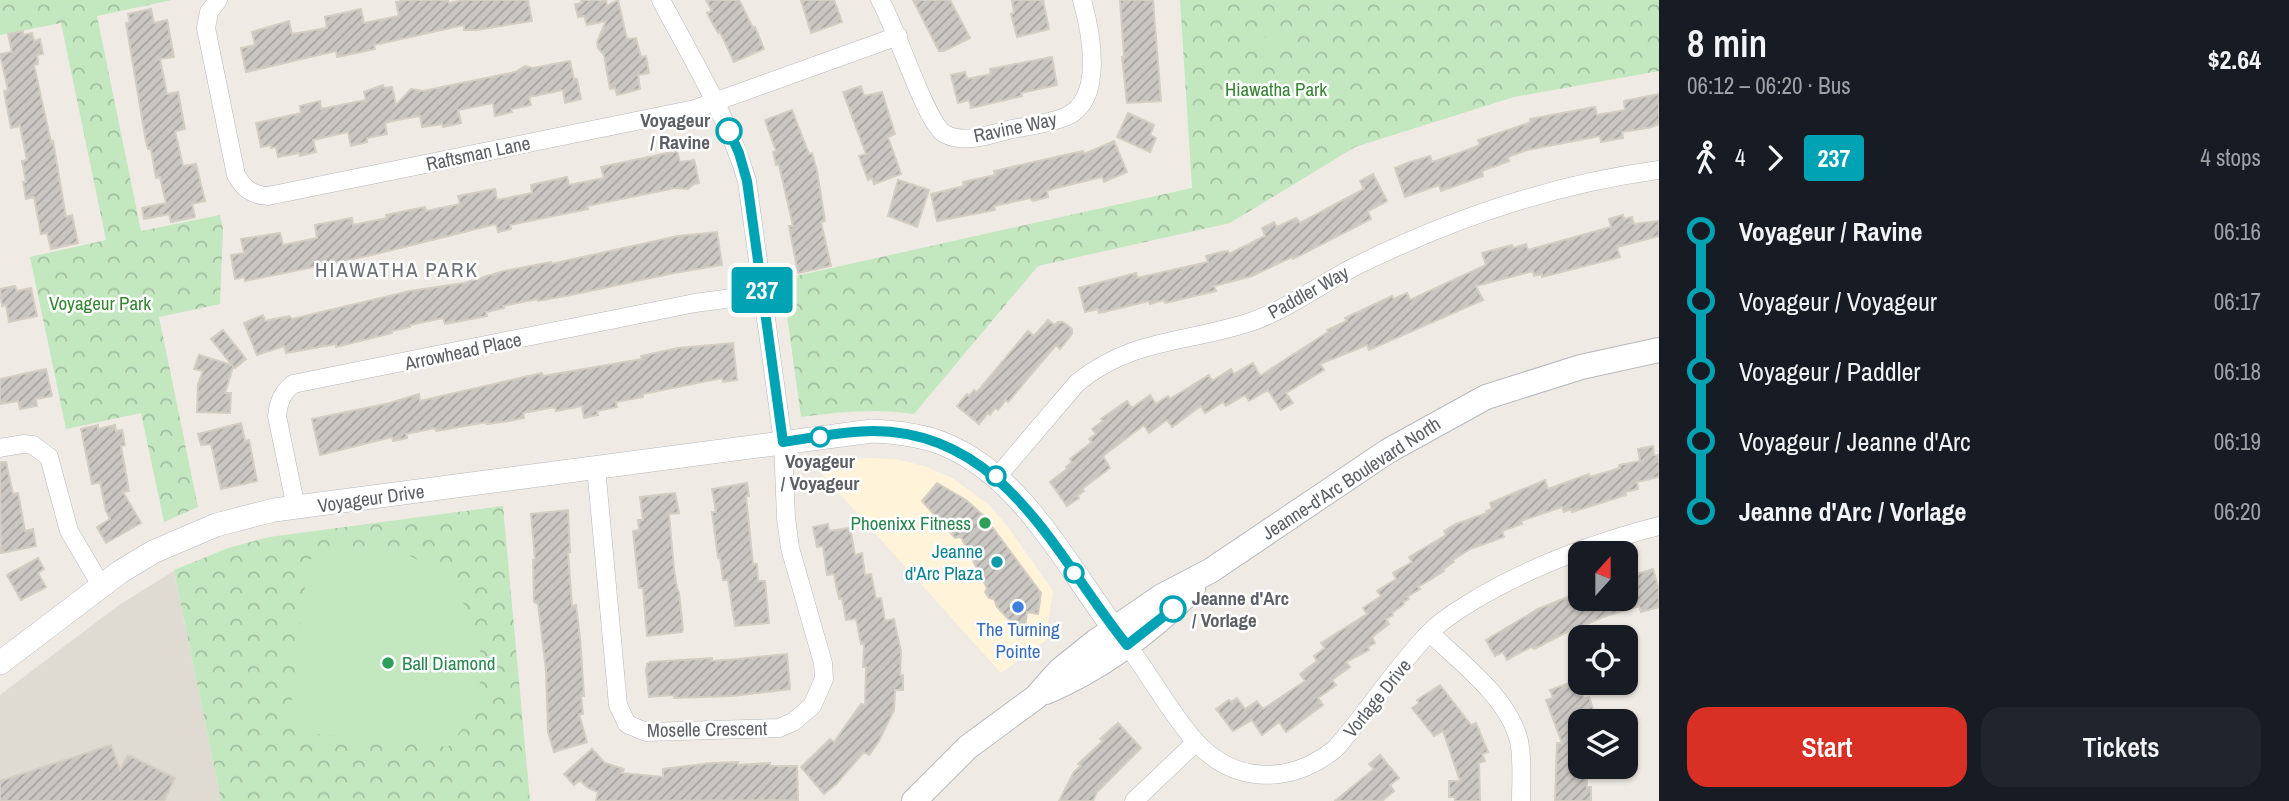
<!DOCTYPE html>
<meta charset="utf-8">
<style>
:root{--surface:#171b24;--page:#20242c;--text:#f1f3f6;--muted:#9ea1a6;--accent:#d93025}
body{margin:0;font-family:"Archivo Narrow",sans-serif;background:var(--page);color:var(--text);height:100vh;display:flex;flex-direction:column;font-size:26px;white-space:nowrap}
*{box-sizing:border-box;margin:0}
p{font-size:23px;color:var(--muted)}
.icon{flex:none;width:38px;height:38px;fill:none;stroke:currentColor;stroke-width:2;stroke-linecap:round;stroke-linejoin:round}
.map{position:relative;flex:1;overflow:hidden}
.details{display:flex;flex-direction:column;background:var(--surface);width:630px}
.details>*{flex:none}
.badge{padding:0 14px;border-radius:5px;font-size:24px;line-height:46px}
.needle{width:46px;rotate:21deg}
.tools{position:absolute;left:1568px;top:541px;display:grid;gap:14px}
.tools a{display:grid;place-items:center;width:70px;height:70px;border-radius:14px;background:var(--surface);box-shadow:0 2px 5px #0004;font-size:35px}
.map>.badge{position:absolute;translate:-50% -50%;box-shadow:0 0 0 4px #fff}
.legs{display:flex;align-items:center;gap:10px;height:77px;padding:0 28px;font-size:23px}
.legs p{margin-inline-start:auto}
.summary{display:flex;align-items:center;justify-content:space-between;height:119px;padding:0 28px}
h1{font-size:38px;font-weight:600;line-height:52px}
.button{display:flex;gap:14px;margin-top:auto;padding:14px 28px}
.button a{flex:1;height:80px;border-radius:21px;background:var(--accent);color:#fff;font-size:28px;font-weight:600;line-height:80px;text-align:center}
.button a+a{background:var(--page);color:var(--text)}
ul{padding:0 28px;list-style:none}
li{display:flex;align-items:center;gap:24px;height:70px;font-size:26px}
li i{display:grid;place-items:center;width:10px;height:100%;margin:0 9px;background:currentColor}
li i::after{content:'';width:18px;height:18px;margin:-9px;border:5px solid;border-radius:50%;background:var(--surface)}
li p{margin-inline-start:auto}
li:first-child i{background:linear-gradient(#0000 50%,currentColor 0)}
li:last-child i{background:linear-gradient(currentColor 50%,#0000 0)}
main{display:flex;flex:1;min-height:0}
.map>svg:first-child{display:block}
</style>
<main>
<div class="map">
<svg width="1659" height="801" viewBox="0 0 1659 801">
<defs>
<pattern id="forest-crowns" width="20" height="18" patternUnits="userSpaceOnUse" patternTransform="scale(1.75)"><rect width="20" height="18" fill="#c3e7bf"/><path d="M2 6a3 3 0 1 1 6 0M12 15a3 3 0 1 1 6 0" fill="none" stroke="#a2bf9f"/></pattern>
<pattern id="building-hatch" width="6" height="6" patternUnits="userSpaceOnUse" patternTransform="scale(1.75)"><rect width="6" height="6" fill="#cac6c1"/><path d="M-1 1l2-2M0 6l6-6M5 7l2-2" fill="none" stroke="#a7a4a0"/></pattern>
</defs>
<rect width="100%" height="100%" fill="#efebe4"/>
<path fill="#fff3d9" d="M864 458 895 459 924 466 952 478 988 504 1008 527 1053 591 1045 641 1001 673 813 464Z"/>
<path fill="#dfdad2" d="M174 571 221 801H0V695L119 605Z"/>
<path fill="url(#forest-crowns)" d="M0 0H172L97 16 141 231 220 215 223 229 220 304 159 317 198 507 164 522 141 413 66 429 30 257 106 240 61 23 0 35Z
M1180 0H1659V71L1514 97 1355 147 1230 223 1038 266 914 414C875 408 840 412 801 417L782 279 1192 188Z
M503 506 530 801H221L174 570 228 548 269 537Z"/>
<path fill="#c3e7bf" d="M1280 26 1291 41 1267 59 1256 44Z
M380 547C392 551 406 553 416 559 473 588 497 659 470 716 465 727 455 737 448 747L296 732 289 723 308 560 343 548Z"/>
<path fill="url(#building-hatch)" stroke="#d4cdc2" stroke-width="2" d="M407 0H448L449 3 464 0H528L532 21 476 30H464V25L374 45 375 49 337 57 336 51 246 72 241 48 255 45 252 32 289 21 292 34 327 28 325 17 361 9 364 23 399 16 396 2Z
M581 0H606L607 6 618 0 627 39 636 38 641 57 646 56 649 73 638 75 640 89 617 95 615 88 610 89 604 55 598 48 597 42 606 21 587 25 584 16 578 17 575 4 582 3Z
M706 0H739L753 28 755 27 764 49 734 62 720 32 718 33 707 13 712 11Z
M801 0H834L842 22 811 33Z
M913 0H950L970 38 944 51H939Z
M1012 0H1043L1049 29 1017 37 1011 14 1014 13Z
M1120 0H1153L1161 101 1127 103 1122 57H1124Z
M151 9 154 23 167 20 174 57 160 59 167 94 178 92 185 129 175 131 183 166 196 164 205 201 192 204 195 217 171 222 169 214 144 219 142 208 166 203 160 177 156 178 151 149H148L146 142 126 23 130 22 128 14Z
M23 31V35L32 33 34 41 40 39 43 54 37 55 38 64 34 65 51 142 53 141 66 217 72 215 78 243 51 249 47 233 41 234 34 197 26 199 23 182H26L22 161 27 160 20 126 11 128 4 91 8 90 0 54 12 52 8 34Z
M1052 57 1057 85 1021 93 1022 96 971 108 969 100 958 103 951 75 965 72 967 79 991 74 990 69Z
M570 61 574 79H577L581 99 565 103 563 90 529 97 531 105 511 109 512 112 495 116 493 103 458 110 461 123 443 127 442 124 422 127 420 116 397 120 385 123 387 134 367 138V142L351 146 348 132 313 140 316 152 300 156 299 153 278 157 276 147 271 148V145L261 147 256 123 301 113 300 106 320 101 321 109 366 100 364 92 383 85 384 88 392 87 396 105 411 89 423 91 515 72 525 66 533 68Z
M861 86 864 96 882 92 895 134 888 137 901 174 874 184 872 178 868 180 859 156 866 154 843 92Z
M1659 94V124L1652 127 1622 132 1623 138 1601 142 1600 136 1527 150 1508 157 1509 161 1482 171 1483 176 1441 191 1439 185 1405 197 1395 168 1407 163 1430 156 1432 162 1459 153 1480 145 1478 140 1531 122 1530 119 1595 107 1597 115 1625 110 1624 101Z
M792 110 809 154 812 153 817 171 825 221 821 222 831 266 798 273 789 226H793L779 165H776L773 152 776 151 765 120Z
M1128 113 1154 125 1150 135 1156 138 1150 152 1117 137Z
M1114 141 1127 172 1104 182 1102 177 1052 189 1047 191 1048 197 1033 201 1030 198 994 206 995 210 937 221 931 194 964 186 963 182 995 175 994 171 1083 151 1084 154Z
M677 151 680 162 694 160 695 163 699 183 694 184 688 189 675 188 587 206 588 209 510 225 511 229 498 232 496 224 372 255 245 281 244 277 235 279 231 255 244 253 241 239 280 233 283 245 317 238 315 225 352 218 353 225 387 218 386 215 425 207 426 211 460 204 458 196 495 189 497 200 532 193 531 185 567 177 569 185 604 178 601 167Z
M1373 174 1387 201 1368 211 1371 219 1293 259 1292 257 1252 276 1214 286 1216 291 1165 303 1164 300 1150 304 1149 301 1099 313 1098 309 1085 312 1079 288 1136 273 1137 278 1208 262 1206 256 1221 252 1228 251 1229 254 1265 236 1262 228 1274 222 1277 227 1296 218 1300 223 1364 189 1360 181Z
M898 180 929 190 917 227 888 216Z
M1623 215 1624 219 1632 217 1634 224 1659 221V236L1617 247 1620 257 1542 277V274L1534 276 1533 271 1476 286 1483 300 1369 350 1367 345 1320 364 1324 370 1286 393 1293 403 1281 410 1268 390 1249 401 1245 395 1226 406 1223 402 1205 413 1201 406 1172 427 1167 420 1149 433 1144 425 1103 456 1110 468 1082 489 1084 491 1077 496 1079 498 1067 506 1050 482 1067 469 1066 467 1072 462 1070 459 1092 442 1089 439 1096 434 1092 429 1103 421 1101 419 1127 401 1132 408 1150 395 1156 404 1168 396 1170 399 1209 375 1212 381 1231 369 1234 374 1253 363 1260 376 1328 332 1327 330 1347 321 1345 318 1392 296 1394 299 1407 293 1410 300 1486 265 1482 253 1512 245 1513 248 1526 244 1528 250 1611 227 1609 219Z
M717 232 722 265 674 273 571 295 538 301 537 299 503 306 504 308 486 312 487 316 445 324 443 318 410 325V327L392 331V333L336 347V344L286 353 284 346 257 355 244 323 263 315 265 321 289 316 292 319 410 291 464 283 504 271 551 262V264L678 236Z
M15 286 17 291 31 288 37 316 9 322 6 305 2 306 0 289Z
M1048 320 1055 325 1058 322H1063L1072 329V334L1060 349 1056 345 1008 402 1006 400 998 410 995 408 990 415 988 413 979 424 957 406 967 394 969 396 974 390 977 392 1028 331 1034 336Z
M223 330 246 359 235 368 233 367 225 393H231L230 413 197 412 198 384 203 371 194 369 199 355 232 365 211 339Z
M733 343 737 380 723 382 722 378 643 394V397L616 402 617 407 597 411 598 415 584 418 582 406 556 411 555 407 523 413 524 418 509 421 487 424V422L436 431 435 428 406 434 407 438 393 441 392 437 320 455 312 419 390 403 419 394 420 401 542 373 543 376 642 359 641 356 678 348Z
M46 369 52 396 36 399 37 406 20 409 18 401 0 404V379Z
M241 423 245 441 249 440 257 481 221 489 211 444 201 445 198 434Z
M98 425V429L115 425 116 431 122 430 125 445 121 446 129 491 123 492 141 523 106 543 97 527 110 519 106 511 100 482 92 484 81 429Z
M1653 446 1654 455H1659V477L1637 482 1638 489 1625 492 1626 495 1572 512 1571 509 1564 512 1562 507 1521 521 1522 524 1502 531 1504 537 1470 549 1453 560 1454 562 1442 570 1444 571 1418 587 1420 589 1407 597 1409 599 1403 602 1404 604 1392 613 1393 615 1386 619 1389 624 1372 637 1375 643 1368 647 1369 650 1346 662 1350 667 1332 680 1336 685 1318 698 1323 705 1286 732 1279 722 1262 735 1252 720 1233 731 1216 709 1229 700 1231 702 1237 698 1245 709 1257 701 1263 709 1305 681 1300 674 1317 661 1314 656 1325 648 1321 643 1367 614 1363 608 1381 596 1377 591 1396 579 1393 573 1412 562 1409 557 1446 535 1444 531 1456 524 1487 513 1486 511 1492 509 1490 503 1545 480 1548 489 1589 474 1590 477 1620 468 1619 465 1640 461 1638 449Z
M0 462H6L13 494 18 493 25 531 33 529 36 546 1 553Z
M747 483 749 496H746L753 564H757L758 581H765L769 623 735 626 728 580H723L720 557 718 558 712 512H716L712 489Z
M937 483 966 500 984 516 1041 593 1038 614 1027 612 1024 636 997 607 994 599 989 598 985 592 987 588 961 537 955 538 922 501Z
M675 493 679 513 669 514 674 569 677 589 679 592 683 629 682 632 647 636 643 588H639L633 531 639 530 638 520H643L640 497Z
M568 510 570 552H568L572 606 576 605 580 638 584 696H581L583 714H579L587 742 554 752 548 732 546 671 538 604 534 602 533 560H535L531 514Z
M828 524 829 531 850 528 855 555 862 553 865 575 871 574 876 599 881 598 885 621 894 619 901 652 900 675H903V690H895L894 710 879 741 869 755 864 752 837 783 824 794 801 767 830 739 834 742 861 704 865 705 866 667H863L864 644H861L856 619 846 620 842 598 839 599 834 574 827 575 823 546 817 547 813 527Z
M38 558 44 569 38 573 46 587 21 600 7 575Z
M1653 569 1659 590V607L1641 612 1639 606 1606 616 1563 634 1534 649 1531 647 1507 660 1503 652 1495 656 1486 640 1538 609 1580 592V598H1626V577Z
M787 654 790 689 732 696 674 698V695L649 697 646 670 647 664 650 662 712 658V661L738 659Z
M1577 680 1584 699 1589 697 1596 717 1580 721V766H1587V787H1591V801H1555L1557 743H1562L1546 700 1553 698 1550 690Z
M1440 685 1471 725 1476 723 1488 752 1482 754 1485 761 1479 763 1480 801H1455V797H1449V781H1460L1443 731 1434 736 1412 708 1419 703 1417 700Z
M1118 723 1141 748 1097 792 1093 801H1059L1074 772 1081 766 1078 764 1103 741 1100 739Z
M111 745 120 770 128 755 175 778 164 801H0V781Z
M592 749 605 763 624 769 622 773 663 777V769L712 763 738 762V765L770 763V766H797L798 800 596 801 598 792 588 788 580 780 574 785 564 774Z
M1380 755 1399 778 1390 785 1394 791 1382 801H1335L1374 769 1369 764Z"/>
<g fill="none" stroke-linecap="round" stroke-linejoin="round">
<g stroke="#b4b7bb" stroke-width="19">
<path id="minor" d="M218 0 209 12 206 28 236 175C244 189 252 195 268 196L695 109 898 36
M880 0C896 26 926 124 945 134 963 144 989 135 1008 130 1026 126 1048 124 1065 117 1105 101 1091 32 1082 0
M0 448 23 444 33 445 49 457 69 531 102 587
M596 467 618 705 627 724 646 732 779 728 793 722 812 706 824 679 823 663 790 548 786 518 783 442 747 181C728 117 692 59 661 0
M997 477 1077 383C1134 336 1193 343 1256 320 1293 306 1325 281 1360 264 1454 218 1555 184 1659 170
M296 508 277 416C279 401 282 393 293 384L695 303 762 294
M1430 633C1460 662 1509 698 1519 741 1523 760 1521 782 1521 801
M1127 645C1151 676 1170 713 1196 742 1236 785 1291 784 1335 749 1368 712 1395 668 1429 633 1444 618 1463 607 1481 596 1537 564 1597 542 1659 526
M1134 801 1196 742"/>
</g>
<g stroke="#b4b7bb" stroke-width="24">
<path id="tertiary" d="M0 663 120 572 153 552 216 525 274 510 872 431C897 432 923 435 946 445 1027 479 1072 577 1125 643"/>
</g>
<g stroke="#b5b9be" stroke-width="26">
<path id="secondary" d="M1046 692C1102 668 1150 632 1193 589
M914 801 968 747 1036 697 1060 670 1095 642 1162 596 1210 571 1388 451 1486 397 1581 367 1659 350"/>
</g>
<use href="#minor" stroke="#fff" stroke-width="18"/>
<use href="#tertiary" stroke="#fff" stroke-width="23"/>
<use href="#secondary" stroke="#fff" stroke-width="24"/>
</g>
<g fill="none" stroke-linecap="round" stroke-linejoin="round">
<g stroke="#fff" stroke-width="16">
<path id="line-1" d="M729 131 739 153 747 181 783 442C812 438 843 431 873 431 1005 431 1056 557 1127 645L1173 609"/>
</g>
<use href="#line-1" stroke="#00a3b4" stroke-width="10"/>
</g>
<g fill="#fff" stroke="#00a3b4" stroke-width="3.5">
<circle cx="729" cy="131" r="12"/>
<circle cx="820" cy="437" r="9"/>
<circle cx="996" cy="476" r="9"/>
<circle cx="1074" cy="573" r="9"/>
<circle cx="1173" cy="609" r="12"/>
</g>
<g fill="#2e9e5b" stroke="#fff" stroke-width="2.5">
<circle cx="985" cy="523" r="7"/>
<circle cx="388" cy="663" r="7"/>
</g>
<circle fill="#0f9aa8" stroke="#fff" stroke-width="2.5" cx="997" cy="562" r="7"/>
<circle fill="#3f7fe0" stroke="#fff" stroke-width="2.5" cx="1018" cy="607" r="7"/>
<g text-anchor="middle" stroke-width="5" stroke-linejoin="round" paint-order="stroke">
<g font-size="19" fill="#368532" stroke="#fff">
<text x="1276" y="96">Hiawatha Park</text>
<text x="100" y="310">Voyageur Park</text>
</g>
<g font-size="19" font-weight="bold" fill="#5c6065" stroke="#fff" text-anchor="end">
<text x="710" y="127">Voyageur<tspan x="710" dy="22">/ Ravine</tspan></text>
<text x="820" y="468" text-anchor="middle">Voyageur<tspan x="820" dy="22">/ Voyageur</tspan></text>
<text x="1192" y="605" text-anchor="start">Jeanne d'Arc<tspan x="1192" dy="22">/ Vorlage</tspan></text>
</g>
<g font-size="19" fill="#5c6065" stroke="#fff">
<text transform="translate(1015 127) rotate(-12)" y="7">Ravine Way</text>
<text transform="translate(478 153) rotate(-12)" y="7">Raftsman Lane</text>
<text transform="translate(1308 292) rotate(-29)" y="7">Paddler Way</text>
<text transform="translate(463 351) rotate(-12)" y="7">Arrowhead Place</text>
<text transform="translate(1351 478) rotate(-33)" y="7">Jeanne-d'Arc Boulevard North</text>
<text transform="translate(371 498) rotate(-8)" y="7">Voyageur Drive</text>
<text transform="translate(1377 698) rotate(-51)" y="7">Vorlage Drive</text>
<text transform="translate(707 729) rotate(-1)" y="7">Moselle Crescent</text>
</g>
<g font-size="19" fill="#27864d" stroke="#fff" text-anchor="end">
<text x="971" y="530">Phoenixx Fitness</text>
<text x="402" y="670" text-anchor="start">Ball Diamond</text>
</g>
<g font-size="19" fill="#0d838f" stroke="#fff" text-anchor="end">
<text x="983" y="558">Jeanne<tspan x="983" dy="22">d'Arc Plaza</tspan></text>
</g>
<g font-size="19" fill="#366cbe" stroke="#fff">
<text x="1018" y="636">The Turning<tspan x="1018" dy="22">Pointe</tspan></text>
</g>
<g font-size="21" letter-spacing="2" fill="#6d7377" stroke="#fff">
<text x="397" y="277">HIAWATHA PARK</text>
</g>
</g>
</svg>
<div class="tools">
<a><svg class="needle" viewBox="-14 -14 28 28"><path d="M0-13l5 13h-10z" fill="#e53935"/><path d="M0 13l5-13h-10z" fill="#9ea1a6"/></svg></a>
<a><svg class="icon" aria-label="locate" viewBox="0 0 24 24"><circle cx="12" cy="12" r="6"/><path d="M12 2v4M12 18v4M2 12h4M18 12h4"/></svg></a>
<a><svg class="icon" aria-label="layers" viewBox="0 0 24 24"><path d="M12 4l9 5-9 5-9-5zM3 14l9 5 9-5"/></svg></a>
</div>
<b class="badge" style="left:762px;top:290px;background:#00a3b4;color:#fff">237</b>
</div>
<section class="details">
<div class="summary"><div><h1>8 min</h1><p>06:12 – 06:20 · Bus</p></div><b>$2.64</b></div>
<div class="legs"><svg class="icon" aria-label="walk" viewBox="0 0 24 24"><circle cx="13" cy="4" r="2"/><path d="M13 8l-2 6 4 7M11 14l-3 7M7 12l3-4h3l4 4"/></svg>4<svg class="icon" aria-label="forward" viewBox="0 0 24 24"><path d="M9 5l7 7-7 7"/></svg><b class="badge" style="background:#00a3b4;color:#fff">237</b><p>4 stops</p></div>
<ul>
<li><i style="color:#00a3b4"></i><b>Voyageur / Ravine</b><p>06:16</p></li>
<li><i style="color:#00a3b4"></i><span>Voyageur / Voyageur</span><p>06:17</p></li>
<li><i style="color:#00a3b4"></i><span>Voyageur / Paddler</span><p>06:18</p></li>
<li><i style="color:#00a3b4"></i><span>Voyageur / Jeanne d'Arc</span><p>06:19</p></li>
<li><i style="color:#00a3b4"></i><b>Jeanne d'Arc / Vorlage</b><p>06:20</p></li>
</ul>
<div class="button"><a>Start</a><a>Tickets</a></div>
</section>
</main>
